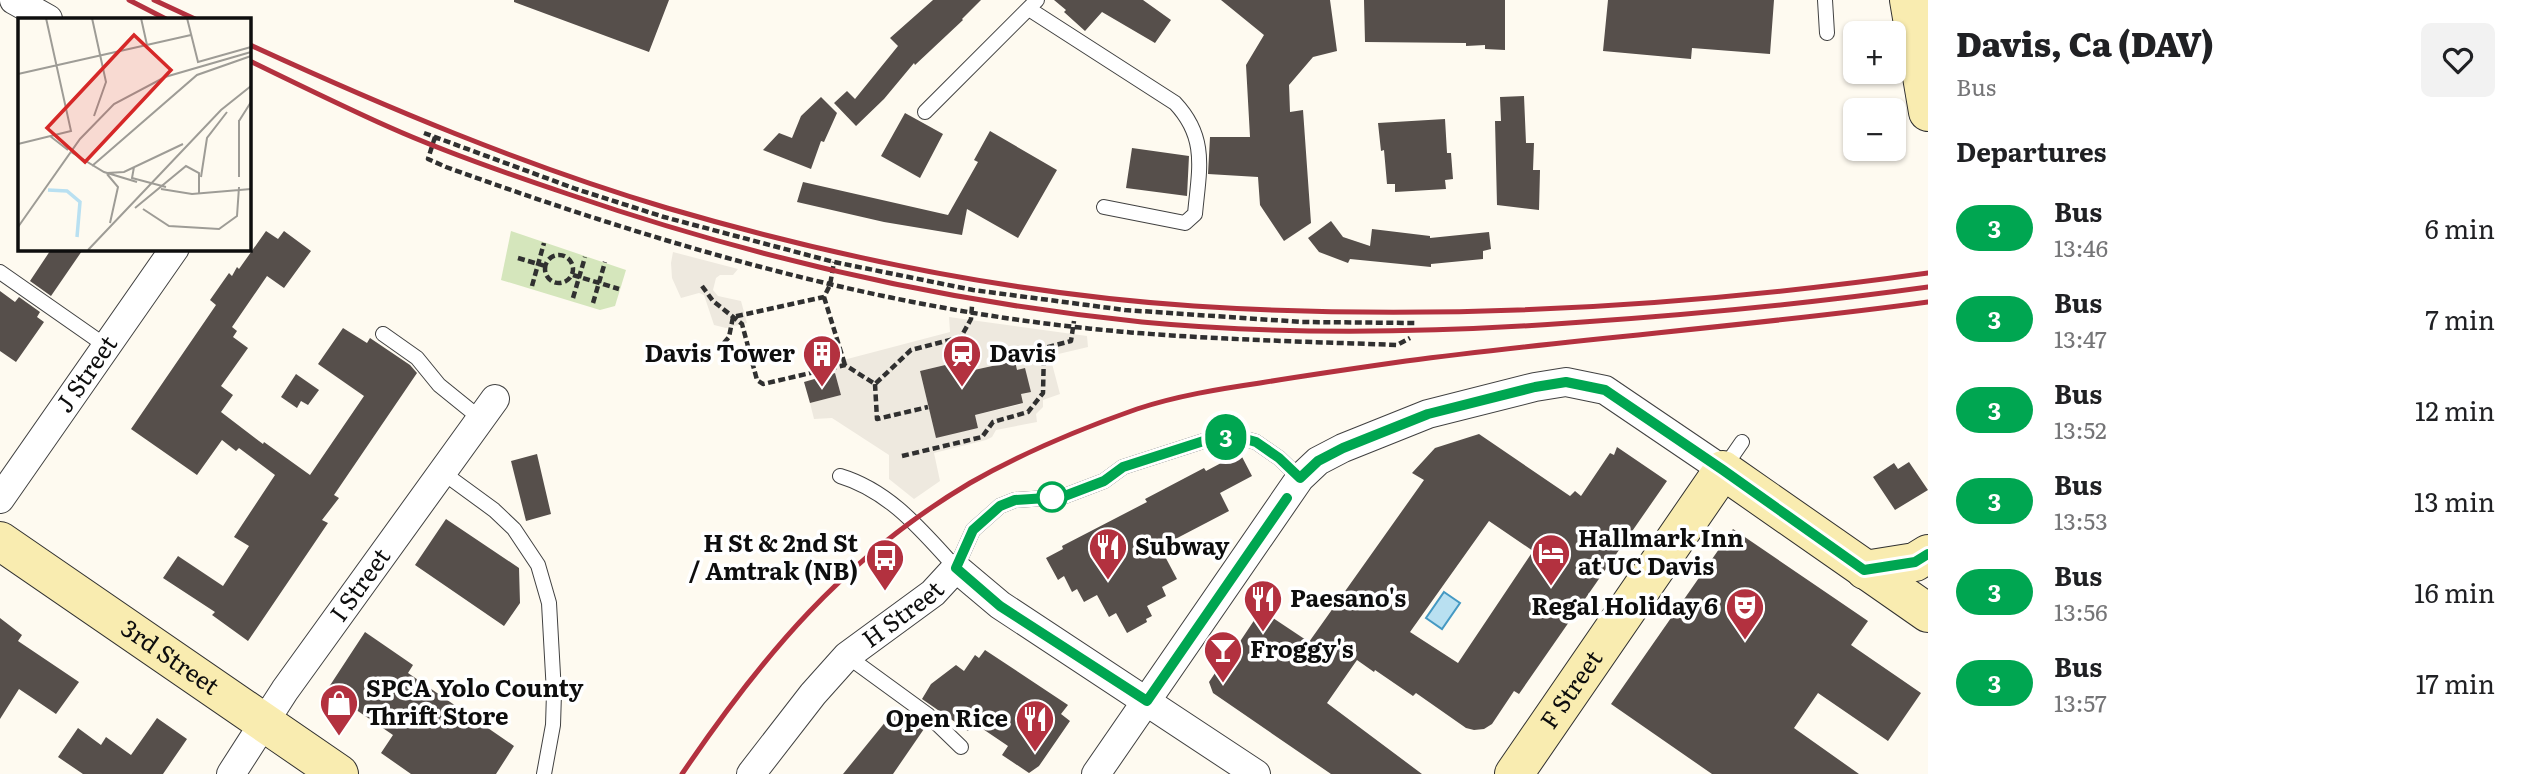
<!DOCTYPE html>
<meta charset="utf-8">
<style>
:root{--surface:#fff;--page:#f2f2f2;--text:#202124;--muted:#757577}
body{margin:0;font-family:Literata,serif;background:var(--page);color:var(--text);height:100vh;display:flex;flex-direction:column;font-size:26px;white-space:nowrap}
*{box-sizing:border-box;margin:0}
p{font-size:23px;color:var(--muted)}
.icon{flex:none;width:38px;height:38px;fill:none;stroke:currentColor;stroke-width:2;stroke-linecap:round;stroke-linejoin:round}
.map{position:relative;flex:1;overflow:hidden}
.details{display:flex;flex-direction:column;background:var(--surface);width:595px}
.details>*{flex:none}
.badge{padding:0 14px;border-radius:23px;font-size:24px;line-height:46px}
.tools{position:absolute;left:1843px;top:21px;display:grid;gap:14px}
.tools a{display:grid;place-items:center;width:63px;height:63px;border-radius:10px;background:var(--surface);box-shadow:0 2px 5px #0004;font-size:35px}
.map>.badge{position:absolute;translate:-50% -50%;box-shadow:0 0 0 4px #fff}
h2{padding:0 28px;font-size:26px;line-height:63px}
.round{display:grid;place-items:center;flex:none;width:74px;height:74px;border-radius:10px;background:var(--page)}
.head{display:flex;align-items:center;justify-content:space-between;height:119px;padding:0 28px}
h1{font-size:33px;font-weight:800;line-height:52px}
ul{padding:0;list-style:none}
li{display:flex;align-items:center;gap:21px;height:91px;padding:0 28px}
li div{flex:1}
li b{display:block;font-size:26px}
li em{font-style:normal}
li .badge{min-width:77px;font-weight:700;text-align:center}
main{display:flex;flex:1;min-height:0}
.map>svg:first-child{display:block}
</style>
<main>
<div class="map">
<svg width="1928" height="774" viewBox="0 0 1928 774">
<rect width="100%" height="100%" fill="#fefaf0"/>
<path fill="#d5e6bc" d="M511 231 626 270 615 306 600 310 501 280Z"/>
<path fill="#eee9df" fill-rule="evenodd" d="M673 252 738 269 733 275H720L716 278 713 290 718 296 741 301 747 323 726 328 714 325 704 295 699 293 681 298 672 278 671 263Z
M949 317 1087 336 1088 347 1050 356 1060 394 1043 400V407L1036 414 1037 422 996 430 992 437 986 440 934 453 940 481 914 499 889 479V455L832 418 814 419 810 403 841 395 832 363 950 332ZM962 361 965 372 1014 361 1017 370 1030 391 1021 394 1022 404 975 415 978 428 936 437 920 371Z"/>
<path fill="#b9e0f1" stroke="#4599c3" stroke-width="2" d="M1444 592 1460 603 1442 629 1426 618Z"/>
<path fill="#564f4b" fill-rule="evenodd" d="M514 0H669L649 52 514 2Z
M933 0H981L962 19 963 20 915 65 914 63 884 99 856 126 834 103 847 91 855 99 898 46 890 38Z
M1054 0H1143L1171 20 1155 43 1102 12 1085 31 1064 12 1066 10Z
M1221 0H1330L1337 51 1313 57 1289 85 1290 112 1303 110 1311 223 1284 241 1260 205 1258 177 1208 174 1210 137H1250L1246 65 1264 35Z
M1364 0H1505V50L1485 49V45L1466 46V43L1365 42Z
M1608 0H1774L1770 54 1692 48 1691 59 1603 51Z
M1524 96 1526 143H1534L1533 170H1540L1539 210 1497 205 1495 121H1501L1500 97Z
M821 97 837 113 824 142 821 141 811 169 763 150 779 133 792 138 801 116Z
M905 113 943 134 920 178 881 156Z
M1445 119 1447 153H1451L1453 179 1445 180 1446 189 1395 192V184H1387L1384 150 1381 151 1378 123Z
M990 131 1057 170 1018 238 967 209 962 235 884 222 797 202 803 182 948 215 978 162 974 160Z
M1132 148 1189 156 1187 196 1126 188Z
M1331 221 1343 237 1370 246 1372 229 1430 236V238L1489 232 1491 249 1483 251V259L1431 264V267L1350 259 1348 263 1319 252 1308 238Z
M266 231 278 239 284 231 311 251 284 288 267 276 232 327 237 331 233 337 248 348 221 386 233 395 221 412 263 444 264 442 310 475 364 396 318 364 343 328 367 343 370 338 410 365 417 373 334 495 339 498 322 520 328 523 248 641 212 615 215 612 163 578 178 556 223 586 249 546 234 537 275 475 239 448 236 451 222 440 197 475 131 429 216 305 210 300 229 273 232 276 237 267 239 269Z
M52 248H84L51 296 30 281Z
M0 291 15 302 19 297 40 312 37 317 44 322 16 362 0 351Z
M962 361 965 372 1015 361 1017 370 1025 368 1031 392 1021 394 1023 403 975 415 978 428 936 438 920 371Z
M835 373 841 395 810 403 804 382Z
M296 374 319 390 308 405 301 401 297 408 281 397Z
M1479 434 1570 496 1575 491 1581 496 1610 453 1614 455 1617 447 1667 481 1519 694 1514 691 1492 724 1484 729 1474 730 1466 728 1416 693 1413 696 1375 670 1374 672 1357 660 1327 703 1422 774H1331L1213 693 1209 682 1236 642 1239 643 1261 610 1309 642 1424 480 1412 473 1435 448ZM1489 521 1533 551 1458 663 1410 632Z
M1240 453 1252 476 1220 493 1229 511 1160 547 1177 579 1162 587 1166 596 1147 606 1152 616 1146 619 1147 622 1127 633 1116 613 1109 617 1097 595 1084 602 1077 589 1072 592 1064 576 1058 580 1046 558 1063 549 1062 546 1147 502 1145 499 1204 468 1206 471Z
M537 454 551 514 526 521 511 461Z
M1909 462 1928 490 1895 510 1873 477 1894 463 1898 469Z
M446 519 519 568 520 603 504 626 415 565Z
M1733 529 1868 621 1851 645 1921 693 1888 741 1818 693 1794 728 1859 774H1712L1611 704Z
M0 618 22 635 18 641 79 682 56 714 19 689 0 719Z
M365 632 413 665 408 673 514 746 496 774H411L381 753 393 735 327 690Z
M985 650 1068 705 1061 714 1070 721 1039 766 1029 773 1002 755 1008 746 974 723 968 731 922 699 931 684 956 665 964 671 975 655 979 658Z
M895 710 910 720 912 716 926 726 893 774H843Z
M157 718 187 739 163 774H83L58 757 78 728 101 745 106 737 131 755Z"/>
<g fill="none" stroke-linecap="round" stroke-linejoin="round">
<g stroke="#414141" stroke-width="16">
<path id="lane" d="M1825 0 1827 33
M1029 9 1175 103C1208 138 1199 170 1195 214L1185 223 1104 207
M925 112 1037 0
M0 272 106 346
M383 334 417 358 439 385 481 419
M1724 468 1742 442
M442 472 494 510 514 529 538 565 549 603 554 693 553 725 544 774
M840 476C890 491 922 531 956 568L973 530 1000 506 1015 500 1062 497 1104 481 1123 467 1216 437 1235 436 1256 442 1279 458 1300 478
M847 656 928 715 961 747"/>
</g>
<g stroke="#414141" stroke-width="30">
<g id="street">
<path d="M14 0 48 19"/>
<path id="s1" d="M0 499 175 248"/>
<path id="s2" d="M231 774 285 690 495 399"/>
<path id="s3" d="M751 774 813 694 847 656 933 593 956 568 1000 605 1256 774"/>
<path d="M1096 774 1300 478 1318 461 1343 448 1428 414 1535 387 1566 382 1605 390 1723 470"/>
</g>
</g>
<g stroke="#303030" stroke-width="40">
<g id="secondary">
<path d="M1909 0 1928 112"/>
<path id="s4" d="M0 541 339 774"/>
<path d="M1865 570 1915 562 1928 554"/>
<path id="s5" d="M1514 774 1723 470 1928 613"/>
</g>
</g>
<path stroke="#303030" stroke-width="4.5" stroke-dasharray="7 3.5" stroke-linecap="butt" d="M424 133 576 189 664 217 834 262 973 290 1125 310 1302 322 1415 323
M435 137 428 159 446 167C651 241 859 303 1075 327 1182 339 1290 341 1397 345L1410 338
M545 269a14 14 0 1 1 28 0a14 14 0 1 1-28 0Z
M518 258 545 266
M573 275 619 289
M532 286 544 243
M702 286 713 301 742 324 757 380 763 384 845 365 875 384 911 350 961 337 971 319 972 306
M824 297 845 365
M573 298 585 257
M593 303 605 262
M717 351 729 337 733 317 824 297 830 285 834 262
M875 384 877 419 928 407
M902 456 982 437 993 422 1028 412 1043 393 1044 348 1071 341 1074 321"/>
<use href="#lane" stroke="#fff" stroke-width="14"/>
<use href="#street" stroke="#fff" stroke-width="28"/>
<use href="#secondary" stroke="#f9ecb0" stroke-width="38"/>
<path stroke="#b3313f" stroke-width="5" d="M129 0 166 19
M154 0 195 19
M248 44C385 107 523 165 667 208 838 258 1016 294 1194 306 1439 322 1685 307 1928 273
M248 60C295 83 342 106 389 127 447 153 508 174 568 194 754 258 946 302 1142 322 1289 336 1436 333 1583 322 1699 314 1813 303 1928 287
M682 774C762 656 845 557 970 483 1022 453 1080 429 1137 409 1176 396 1219 389 1260 383 1308 375 1357 368 1406 361 1579 338 1754 326 1928 302"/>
</g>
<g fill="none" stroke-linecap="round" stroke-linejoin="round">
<g stroke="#fff" stroke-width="16">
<path id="line" d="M1287 498 1147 701 1000 606 956 568 973 530 1000 506 1015 500 1062 497 1104 481 1123 467 1216 437 1235 436 1256 442 1279 458 1300 478 1318 461 1343 448 1428 414 1535 387 1566 382 1605 390 1723 470 1864 570 1915 562 1928 554"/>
</g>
<use href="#line" stroke="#00a651" stroke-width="10"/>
</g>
<defs>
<g id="building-pin" transform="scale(2.0125)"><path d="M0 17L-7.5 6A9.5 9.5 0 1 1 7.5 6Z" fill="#b3313f" stroke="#fff"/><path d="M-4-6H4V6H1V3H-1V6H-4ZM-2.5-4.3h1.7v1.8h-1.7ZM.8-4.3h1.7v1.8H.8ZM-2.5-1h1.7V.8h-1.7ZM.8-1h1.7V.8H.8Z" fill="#fff"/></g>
<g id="station-pin" transform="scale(2.0125)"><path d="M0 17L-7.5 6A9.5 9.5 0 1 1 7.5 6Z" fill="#b3313f" stroke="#fff"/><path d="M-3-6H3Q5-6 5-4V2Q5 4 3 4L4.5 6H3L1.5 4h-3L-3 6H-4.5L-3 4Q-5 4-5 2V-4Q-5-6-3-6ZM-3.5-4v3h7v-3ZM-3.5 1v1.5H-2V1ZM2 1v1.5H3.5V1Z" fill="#fff"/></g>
<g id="restaurant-pin" transform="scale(2.0125)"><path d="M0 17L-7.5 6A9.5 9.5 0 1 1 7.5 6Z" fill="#b3313f" stroke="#fff"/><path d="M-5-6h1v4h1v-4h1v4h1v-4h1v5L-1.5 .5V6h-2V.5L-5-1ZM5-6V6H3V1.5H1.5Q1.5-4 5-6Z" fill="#fff"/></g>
<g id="hotel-pin" transform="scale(2.0125)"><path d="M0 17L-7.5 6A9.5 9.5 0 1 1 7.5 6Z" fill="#b3313f" stroke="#fff"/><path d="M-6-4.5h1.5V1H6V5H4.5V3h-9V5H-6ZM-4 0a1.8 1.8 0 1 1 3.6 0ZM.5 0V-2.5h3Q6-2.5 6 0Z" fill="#fff"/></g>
<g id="bus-pin" transform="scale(2.0125)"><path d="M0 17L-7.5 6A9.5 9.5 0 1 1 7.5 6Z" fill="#b3313f" stroke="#fff"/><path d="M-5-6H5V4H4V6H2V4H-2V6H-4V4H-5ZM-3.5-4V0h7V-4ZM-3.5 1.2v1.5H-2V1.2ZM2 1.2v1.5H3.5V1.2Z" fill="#fff"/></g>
<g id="theatre-pin" transform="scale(2.0125)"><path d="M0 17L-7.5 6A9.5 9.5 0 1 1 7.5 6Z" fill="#b3313f" stroke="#fff"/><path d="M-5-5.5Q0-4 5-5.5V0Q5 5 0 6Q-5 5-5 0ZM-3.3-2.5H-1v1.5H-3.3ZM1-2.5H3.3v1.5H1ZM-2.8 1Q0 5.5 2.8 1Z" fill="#fff"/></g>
<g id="bar-pin" transform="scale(2.0125)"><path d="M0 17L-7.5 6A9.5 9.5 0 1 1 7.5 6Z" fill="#b3313f" stroke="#fff"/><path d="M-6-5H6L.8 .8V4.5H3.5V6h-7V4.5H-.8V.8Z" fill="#fff"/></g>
<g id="shop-pin" transform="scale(2.0125)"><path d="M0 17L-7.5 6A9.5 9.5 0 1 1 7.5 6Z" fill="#b3313f" stroke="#fff"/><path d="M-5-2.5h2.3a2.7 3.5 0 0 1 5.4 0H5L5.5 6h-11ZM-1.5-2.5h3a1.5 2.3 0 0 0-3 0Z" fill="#fff"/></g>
</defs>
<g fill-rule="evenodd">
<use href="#building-pin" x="822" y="354"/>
<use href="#station-pin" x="962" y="354"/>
<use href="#restaurant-pin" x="1108" y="547"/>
<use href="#hotel-pin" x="1551" y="553"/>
<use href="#bus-pin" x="885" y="558"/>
<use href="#restaurant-pin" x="1263" y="599"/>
<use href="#theatre-pin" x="1745" y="607"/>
<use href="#bar-pin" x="1223" y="650"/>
<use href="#shop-pin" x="339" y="703"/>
<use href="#restaurant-pin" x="1035" y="719"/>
</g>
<circle fill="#fff" stroke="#00a651" stroke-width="3.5" cx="1052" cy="497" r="14"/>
<g text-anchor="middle" stroke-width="7" stroke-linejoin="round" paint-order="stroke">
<g font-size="24" font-weight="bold" fill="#0e0e0e" stroke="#fff" text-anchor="start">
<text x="795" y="362" text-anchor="end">Davis Tower</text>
<text x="989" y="362">Davis</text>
<text x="1578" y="547">Hallmark Inn<tspan x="1578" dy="28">at UC Davis</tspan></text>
<text x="858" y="552" text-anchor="end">H St &amp; 2nd St<tspan x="858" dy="28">/ Amtrak (NB)</tspan></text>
<text x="1135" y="555">Subway</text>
<text x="1290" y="607">Paesano's</text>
<text x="1718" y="615" text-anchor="end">Regal Holiday 6</text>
<text x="1250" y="658">Froggy's</text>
<text x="366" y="697">SPCA Yolo County<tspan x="366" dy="28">Thrift Store</tspan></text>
<text x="1008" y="727" text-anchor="end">Open Rice</text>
</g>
<g font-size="24" fill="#0e0e0e" stroke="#fff">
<text dy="8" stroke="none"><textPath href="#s1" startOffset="152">J Street</textPath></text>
<text dy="8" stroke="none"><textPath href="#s2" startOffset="229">I Street</textPath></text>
<text dy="8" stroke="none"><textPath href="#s3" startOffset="222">H Street</textPath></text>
<text dy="8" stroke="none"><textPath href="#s4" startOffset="206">3rd Street</textPath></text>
<text dy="8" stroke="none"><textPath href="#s5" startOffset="102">F Street</textPath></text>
</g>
</g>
<g transform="translate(18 18)">
<rect width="233" height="233" fill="#fefaf0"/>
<path fill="none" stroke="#b9e0f1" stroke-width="3.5" d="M30 172 49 173 62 184 59 219"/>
<path fill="none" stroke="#9e9c96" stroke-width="2" d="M74 0 88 64 76 98M123 0 129 27M169 0 180 44 233 29M0 56 173 17M221 102V159M221 103 233 84M32 118 50 132M0 126 53 113 28 0M53 134 86 154 119 164M74 148 179 57 233 38M116 149 114 160 148 169M89 155 106 154 165 126M89 156 100 169 92 205M183 159 189 120 209 94M143 171 174 176 233 171M117 190 168 148 181 155V176M125 191 151 208 201 211 219 198 221 169M0 209 62 121 96 86 147 59 233 34M70 232 203 92 233 68"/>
<path fill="#d62828" fill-opacity="0.15" stroke="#d62828" stroke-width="3.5" d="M116 17 153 52 67 144 29 110Z"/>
<rect width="233" height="233" fill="none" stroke="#0e0e0e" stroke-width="3.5"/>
</g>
</svg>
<div class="tools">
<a>+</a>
<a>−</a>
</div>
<b class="badge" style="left:1226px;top:437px;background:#00a651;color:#fff">3</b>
</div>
<section class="details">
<div class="head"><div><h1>Davis, Ca (DAV)</h1><p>Bus</p></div><a class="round"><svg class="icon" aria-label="heart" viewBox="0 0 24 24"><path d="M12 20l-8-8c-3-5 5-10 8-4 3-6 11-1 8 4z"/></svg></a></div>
<h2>Departures</h2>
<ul>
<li><span class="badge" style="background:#00a651;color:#fff">3</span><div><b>Bus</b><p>13:46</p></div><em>6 min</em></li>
<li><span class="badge" style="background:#00a651;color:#fff">3</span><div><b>Bus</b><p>13:47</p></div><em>7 min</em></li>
<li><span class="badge" style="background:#00a651;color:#fff">3</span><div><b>Bus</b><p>13:52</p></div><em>12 min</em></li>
<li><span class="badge" style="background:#00a651;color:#fff">3</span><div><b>Bus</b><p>13:53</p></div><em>13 min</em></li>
<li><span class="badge" style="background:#00a651;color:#fff">3</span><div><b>Bus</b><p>13:56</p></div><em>16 min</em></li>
<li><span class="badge" style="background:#00a651;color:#fff">3</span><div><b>Bus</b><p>13:57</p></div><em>17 min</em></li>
</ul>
</section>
</main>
